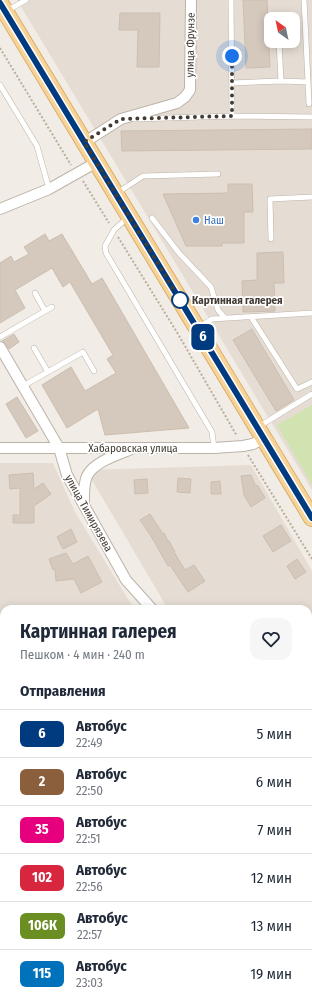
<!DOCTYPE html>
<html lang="ru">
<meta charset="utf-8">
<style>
:root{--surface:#fff;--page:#f6f6f7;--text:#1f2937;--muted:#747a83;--line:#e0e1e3}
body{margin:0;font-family:"Fira Sans Condensed",sans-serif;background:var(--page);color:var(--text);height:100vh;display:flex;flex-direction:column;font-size:15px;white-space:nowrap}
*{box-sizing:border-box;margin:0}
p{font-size:13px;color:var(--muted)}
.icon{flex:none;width:22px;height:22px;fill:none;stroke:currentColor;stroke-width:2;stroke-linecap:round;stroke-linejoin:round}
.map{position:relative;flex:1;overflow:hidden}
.sheet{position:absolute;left:0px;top:605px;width:312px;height:400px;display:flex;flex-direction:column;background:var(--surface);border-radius:12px 12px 0 0;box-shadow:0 2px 10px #0003}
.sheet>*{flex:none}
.badge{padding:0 8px;border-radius:6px;font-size:14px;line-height:26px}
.needle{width:26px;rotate:327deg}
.tools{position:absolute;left:264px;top:12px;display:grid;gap:8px}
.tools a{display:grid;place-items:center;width:36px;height:36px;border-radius:8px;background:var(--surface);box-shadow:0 2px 10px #0003;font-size:20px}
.you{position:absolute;width:20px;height:20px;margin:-10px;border:3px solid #fff;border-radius:50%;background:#1a73e8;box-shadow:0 0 0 6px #1a73e833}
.map>.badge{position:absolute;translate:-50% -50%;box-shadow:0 0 0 2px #fff}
h2{padding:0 20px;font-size:15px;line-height:36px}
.round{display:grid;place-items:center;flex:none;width:42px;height:42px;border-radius:12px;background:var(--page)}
.summary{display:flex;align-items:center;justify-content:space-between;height:68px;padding:0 20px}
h1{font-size:19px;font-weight:700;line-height:30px}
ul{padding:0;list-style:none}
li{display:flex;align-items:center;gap:12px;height:48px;padding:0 20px;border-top:1px solid var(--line)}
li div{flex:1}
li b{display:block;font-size:15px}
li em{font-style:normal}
li .badge{min-width:44px;font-weight:700;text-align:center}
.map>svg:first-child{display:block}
</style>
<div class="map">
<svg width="312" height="1005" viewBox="0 0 312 1005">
<rect width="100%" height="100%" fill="#f1ece5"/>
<path fill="#e5ddd3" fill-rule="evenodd" d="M17 0H312V490ZM271 19H293V41H271Z
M0 463H53L75 512 134 609H4V679H0Z
M251 465 312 571V671H308V609H168L86 470Z
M308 943H312V1005H166V1001H308Z"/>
<path fill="#d1e3b0" d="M312 405V485L277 425Z"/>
<path fill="#d5c9be" stroke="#ccbeaf" d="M243 0H267L270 67 246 68Z
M120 13H160L159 67H137L138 30H119Z
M312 129V149L122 151 121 131Z
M228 184H252L253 212H244V243H222V246H186L163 194 228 193Z
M45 234 49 241 62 234 92 284 102 278 189 428 105 435 98 409 67 428 42 385 71 367 85 391 116 373 107 359 113 355 70 282 63 287 52 268 15 290 25 308 0 323V263L11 256 14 262 29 254 24 247Z
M283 252 284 283H274L275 311 243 312 242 281 257 280V253Z
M252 329 294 400 276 411 233 340Z
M14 334 19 342 9 349 5 343 2 341Z
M17 397 38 431 26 438 6 404Z
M33 473 34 489 43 483 51 494 34 506V523H13V515H20V488L10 489 9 475Z
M251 475 255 485 258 486 265 498 251 507 244 495 241 476Z
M178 478 191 479 190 493 177 492Z
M147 479 148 493 135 494 134 480Z
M220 481 221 494H211V482Z
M150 514 163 534 164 533 168 541H169L175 552H174L185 570 194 565 205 581 188 592 170 565 168 566 151 536 140 520Z
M281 525 291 541 273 552 263 536Z
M71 529 77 542 63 549 57 537Z
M66 553 73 564 88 556 102 582 81 593 74 579 56 581 55 569 53 570 49 559Z
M297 559 306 572 295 579 287 566Z"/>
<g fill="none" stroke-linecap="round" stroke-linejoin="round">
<g stroke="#bcb3a8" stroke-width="6">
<path id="service" d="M231 0 232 116
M8 10 26 0
M281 81 308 82 304 0
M308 82 309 104
M232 83 281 81 279 41
M0 85 37 146 49 189
M134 119 232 116 312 117
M117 193 143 176 218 174
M127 218 114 230 105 246 106 253 212 432 214 448
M152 218 179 253 211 287 218 310 225 318
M271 239 270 199 312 197
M35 293 45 311
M251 317 297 389 312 382
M199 327 212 319 312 313
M0 337 52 307
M34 348 48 372
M23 386 83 352 94 371
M258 427 312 394
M308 678H312
M0 752 4 758
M308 827 312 826"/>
</g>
<g stroke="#bcb3a8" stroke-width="12">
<path id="minor" d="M85 142 121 119 177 103 185 97 190 90 191 0
M0 209 49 189 97 162
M0 347 59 448 67 475 126 580 152 609
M0 448H214L243 446 253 444 264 438
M84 505C84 496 83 485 87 476 93 463 116 455 129 450
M0 706H4"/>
</g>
<g stroke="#ceba97" stroke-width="16">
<path id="secondary" d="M308 762 312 758
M308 802 312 801
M308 926H312
M0 1001 4 998"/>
</g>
<g stroke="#daae69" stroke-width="18">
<path id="primary" d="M0 3 312 518"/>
</g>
<path stroke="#bcad9a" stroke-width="2" stroke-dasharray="2 2" stroke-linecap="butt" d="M0 48 71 165
M83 181 109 223
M118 237 178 334 237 436
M248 455 312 559
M308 735 312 732
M0 969 4 966"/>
<use href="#service" stroke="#fff" stroke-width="5"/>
<use href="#minor" stroke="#fff" stroke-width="10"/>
<use href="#secondary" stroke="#fae8c5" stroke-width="14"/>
<use href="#primary" stroke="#f7d398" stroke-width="16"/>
</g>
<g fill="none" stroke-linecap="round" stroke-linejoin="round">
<g stroke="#fff" stroke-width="9">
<path id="line" d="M0 3 312 518"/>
</g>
<use href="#line" stroke="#003b80" stroke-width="6"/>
<path stroke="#433c35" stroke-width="4" stroke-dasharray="0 7.2" d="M180 300 84 142 121 119 232 116V56"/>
</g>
<circle fill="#3f7fe0" stroke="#fff" stroke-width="1.5" cx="196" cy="220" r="4"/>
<circle fill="#fff" stroke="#003b80" stroke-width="2" cx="180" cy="300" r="8"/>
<g text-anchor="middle" stroke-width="3.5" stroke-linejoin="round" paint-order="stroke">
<g font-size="11" fill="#433c35" stroke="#fff">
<text transform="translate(190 45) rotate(-89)" y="4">улица Фрунзе</text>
<text x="133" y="452">Хабаровская улица</text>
<text transform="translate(89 513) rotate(61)" y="4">улица Тимирязева</text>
</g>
<g font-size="11" fill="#366cbe" stroke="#fff" text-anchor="start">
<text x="204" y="224">Наш</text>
</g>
<g font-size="11" font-weight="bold" fill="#433c35" stroke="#fff" text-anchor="start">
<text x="192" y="304">Картинная галерея</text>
</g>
</g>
</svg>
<div class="tools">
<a><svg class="needle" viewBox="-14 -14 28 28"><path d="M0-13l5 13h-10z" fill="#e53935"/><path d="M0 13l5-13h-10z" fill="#747a83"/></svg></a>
</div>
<div class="you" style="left:232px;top:56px"></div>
<b class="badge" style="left:203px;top:337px;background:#003b80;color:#fff">6</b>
<section class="sheet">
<div class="summary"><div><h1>Картинная галерея</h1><p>Пешком · 4 мин · 240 m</p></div><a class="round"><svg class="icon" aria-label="heart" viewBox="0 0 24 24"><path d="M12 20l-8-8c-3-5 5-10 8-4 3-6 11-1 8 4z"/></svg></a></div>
<h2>Отправления</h2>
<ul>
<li><span class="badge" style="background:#003b80;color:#fff">6</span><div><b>Автобус</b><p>22:49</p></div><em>5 мин</em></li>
<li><span class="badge" style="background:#8b5e3c;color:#fff">2</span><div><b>Автобус</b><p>22:50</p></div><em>6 мин</em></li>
<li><span class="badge" style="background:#e6007e;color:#fff">35</span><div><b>Автобус</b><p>22:51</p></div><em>7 мин</em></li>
<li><span class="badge" style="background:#d7263d;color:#fff">102</span><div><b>Автобус</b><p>22:56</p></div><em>12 мин</em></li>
<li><span class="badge" style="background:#6b8e23;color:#fff">106К</span><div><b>Автобус</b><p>22:57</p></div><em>13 мин</em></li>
<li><span class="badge" style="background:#0072bc;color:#fff">115</span><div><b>Автобус</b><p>23:03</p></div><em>19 мин</em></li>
</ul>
</section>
</div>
